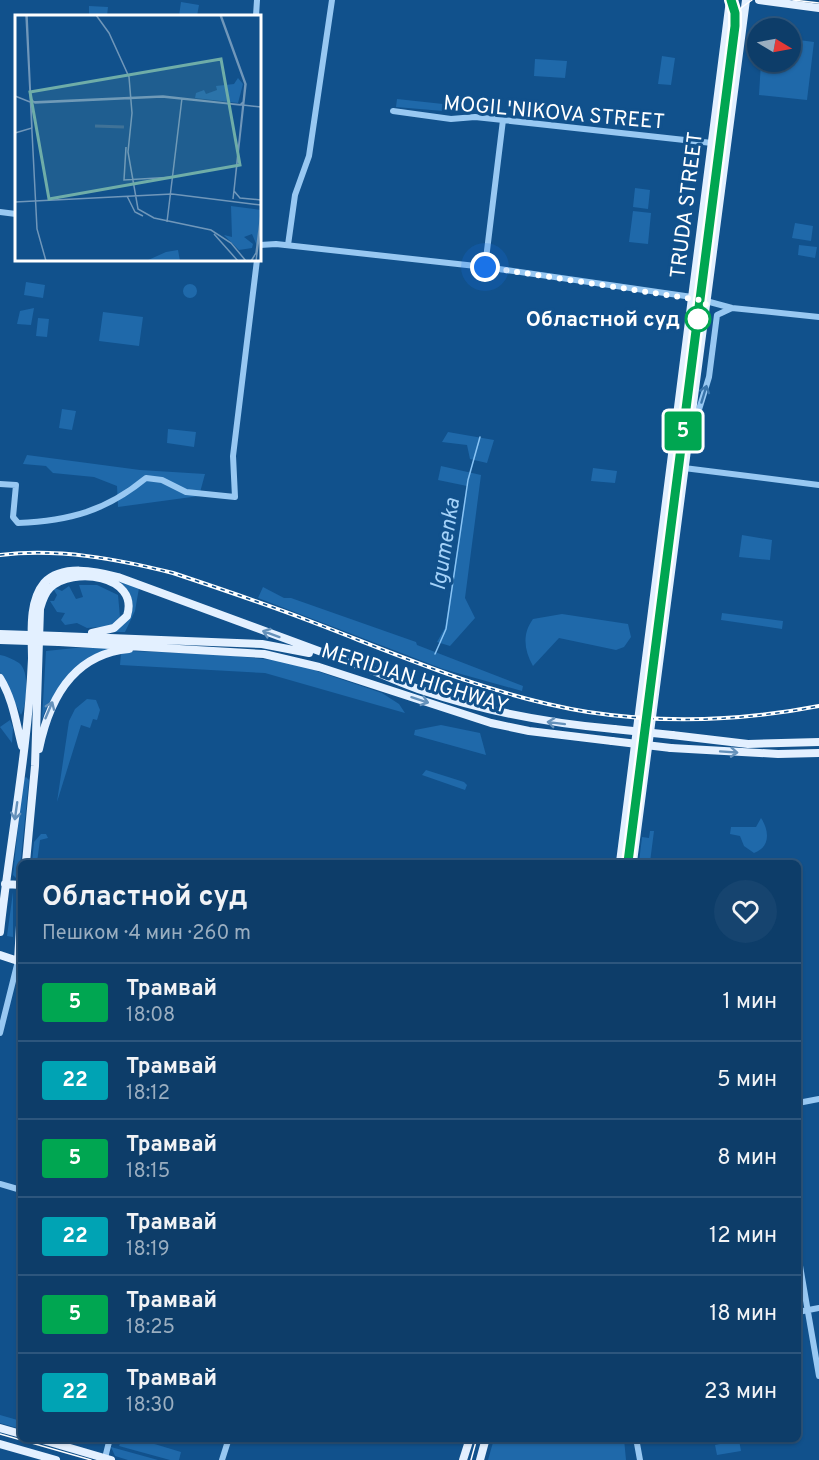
<!DOCTYPE html>
<html lang="ru">
<meta charset="utf-8">
<style>
:root{--surface:#0d3d69;--page:#16446f;--text:#f1f3f6;--muted:#9aaec0;--line:#2d567d}
body{margin:0;font-family:Overpass,sans-serif;background:var(--page);color:var(--text);height:100vh;display:flex;flex-direction:column;font-size:22px;white-space:nowrap}
*{box-sizing:border-box;margin:0}
p{font-size:20px;color:var(--muted)}
.icon{flex:none;width:33px;height:33px;fill:none;stroke:currentColor;stroke-width:2;stroke-linecap:round;stroke-linejoin:round}
.map{position:relative;flex:1;overflow:hidden}
.panel{position:absolute;left:18px;top:860px;width:783px;height:582px;display:flex;flex-direction:column;background:var(--surface);border-radius:9px;box-shadow:0 2px 4px #0004,0 0 0 2px var(--line)}
.panel>*{flex:none}
.badge{padding:0 12px;border-radius:4px;font-size:21px;line-height:39px}
.needle{width:39px;rotate:100deg}
.tools{position:absolute;left:747px;top:18px;display:grid;gap:12px}
.tools a{display:grid;place-items:center;width:54px;height:54px;border-radius:50%;background:var(--surface);box-shadow:0 2px 4px #0004,0 0 0 2px var(--line);font-size:30px}
.you{position:absolute;width:30px;height:30px;margin:-15px;border:4px solid #fff;border-radius:50%;background:#1a73e8;box-shadow:0 0 0 9px #1a73e833}
.map>.badge{position:absolute;translate:-50% -50%;box-shadow:0 0 0 3px #fff}
.round{display:grid;place-items:center;flex:none;width:63px;height:63px;border-radius:32px;background:var(--page)}
.head{display:flex;align-items:center;justify-content:space-between;height:102px;padding:0 24px}
h1{font-size:28px;font-weight:700;line-height:45px}
ul{padding:0;list-style:none}
li{display:flex;align-items:center;gap:18px;height:78px;padding:0 24px;border-top:2px solid var(--line)}
li div{flex:1}
li b{display:block;font-size:22px}
li em{font-style:normal}
li .badge{min-width:66px;font-weight:700;text-align:center}
.map>svg:first-child{display:block}
</style>
<div class="map">
<svg width="819" height="1460" viewBox="0 0 819 1460">
<rect width="100%" height="100%" fill="#11518c"/>
<path fill="#1f69aa" d="M181 2 199 5 197 16H179Z
M89 6 108 7 107 16H89Z
M791 39 814 42 807 100 759 95 761 62H790Z
M662 56 675 58 671 85 658 84Z
M535 59 567 61 565 78 534 76Z
M397 99 443 104V111L396 107Z
M635 188 650 190 648 209 633 207Z
M633 211 651 213 648 244 629 242Z
M795 223 813 226 811 241 792 238Z
M799 245 817 247 815 258 798 255Z
M26 282 45 285 43 298 24 295Z
M183 291a7 7 0 1 1 14 0a7 7 0 1 1-14 0Z
M34 308 31 325 17 324 20 311Z
M103 312 143 317 139 346 99 341Z
M38 318 49 319 47 337 36 336Z
M62 409 76 411 72 430 59 428Z
M168 429 196 432 194 447 167 443Z
M448 432 494 440 487 463 470 459 467 445 442 442Z
M27 455 140 470 205 474 199 496 118 507 117 486 94 477 53 473 46 466 23 464Z
M441 466 481 475 465 598 475 618 450 646 437 642 445 628 467 486 438 480Z
M593 468 617 471 615 483 591 481Z
M742 535 772 540 770 560 739 557Z
M118 580 139 588 135 611 125 632H114L131 617C135 600 131 591 118 580Z
M79 585H97L118 595 120 617 112 626 87 628 77 623 65 625 61 620 65 613 57 612 50 601H54L57 595 54 590 55 588 62 591 69 586 76 599 83 597Z
M263 587 284 598H291L416 642 417 645 523 686 522 691 443 669 258 598Z
M722 613 783 621 782 629 721 620Z
M562 614 628 624 631 637 624 647 616 650 559 638 533 666C524 650 522 634 533 619Z
M75 648H115C72 671 63 673 42 719L46 651Z
M129 651 218 654 290 662 382 693 399 704 405 713 265 673 120 665 121 653Z
M0 655C6 656 13 659 19 663 30 671 27 704 21 715L0 672Z
M87 699 96 700 100 710 97 720 93 719 90 728 81 725 57 802 69 721 75 709Z
M10 720 13 728 12 743 0 727Z
M441 725 480 733 486 755 414 735 415 730Z
M426 770 464 782 467 785 465 790 422 775Z
M26 777 29 780 19 877 16 878 13 875 23 779Z
M761 818C769 830 771 847 754 853L744 846 740 836 730 834 731 827H756Z
M650 831H654L650 862H639L642 837 649 838Z
M41 834H46L48 838 40 840 37 862H32L34 842Z
M13 892V937L7 936Z
M0 1415 21 1421V1429L0 1423Z
M122 1439H138L181 1452 179 1460H170L119 1446Z
M494 1439H624L626 1460H488Z
M739 1440 741 1451 717 1455 715 1445Z
M111 1447 158 1460H128L115 1456Z"/>
<g fill="none" stroke-linecap="round" stroke-linejoin="round">
<path stroke="#89c4f5" stroke-width="1.5" d="M435 654 446 629 468 480 480 437"/>
<path stroke="#98c8f2" stroke-width="6" d="M256 16 257 0
M393 111 451 119 475 117 712 143
M0 212 16 214
M260 245 276 244 485 267 692 297
M288 245 295 195 309 156 332 0
M485 267 503 120
M706 301 732 308 819 317
M693 429 709 377 717 315 732 308
M684 468 819 485
M0 484 16 485 13 517 18 523C69 521 106 511 146 478L162 480 186 492 235 497 233 456 257 260
M0 1033 18 961
M798 1103 819 1099
M0 1184 21 1190
M798 1254 819 1376
M798 1312 819 1308
M636 1438 640 1460
M105 1458 110 1438
M222 1460 229 1438"/>
<path stroke="#e3f0ff" stroke-width="8" d="M759 0 819 8
M59 636 262 644 309 653
M59 642 264 654 319 667 491 723 529 731 612 741
M342 660C370 668 397 682 424 691 487 712 548 723 614 729
M0 678C13 699 16 723 22 746
M672 735 748 744 819 742
M671 748 778 754 819 753
M39 749C49 700 72 654 129 649
M26 862 35 766 40 609C42 602 44 594 50 588 72 566 140 575 127 616L114 628 92 633
M620 862 730 0
M633 862 746 0
M5 884 21 885
M0 932C10 841 28 750 32 659 32 635 28 602 44 583 62 564 96 571 118 577L346 661
M0 955 21 962
M18 961 21 908
M0 1428 21 1434
M36 1438 111 1460
M0 1444 56 1460
M463 1460 470 1438
M480 1460 486 1438"/>
<path stroke="#fff" stroke-width="1.5" d="M793 0 819 3
M735 26 741 8 752 0
M625 862 732 23 731 8 727 0
M0 1434 91 1460
M471 1460 477 1438"/>
<g stroke="#fff" stroke-width="4">
<path id="rail" d="M0 555C59 548 117 559 173 573 218 588 263 603 307 620 399 655 490 696 588 712 666 724 742 721 819 706"/>
</g>
<use href="#rail" stroke="#11518c" stroke-width="1.5" stroke-dasharray="4.5" stroke-linecap="butt"/>
<path stroke="#e3f0ff" stroke-width="8" d="M0 634 59 636
M0 640 59 642
M614 729 672 735
M612 741 671 748"/>
</g>
<defs><path id="oneway-shaft" d="M-6 0H5M1.5-3L5.5 0L1.5 3" fill="none" stroke-width="1.6" stroke-linecap="round" stroke-linejoin="round" transform="scale(1.5)"/></defs>
<use stroke="#3a75ab" href="#oneway-shaft" transform="translate(704 394) rotate(-73)"/>
<g stroke="#6591ba">
<use href="#oneway-shaft" transform="translate(271 634) rotate(-160)"/>
<use href="#oneway-shaft" transform="translate(420 700) rotate(18)"/>
<use href="#oneway-shaft" transform="translate(49 710) rotate(-67)"/>
<use href="#oneway-shaft" transform="translate(556 723) rotate(-173)"/>
<use href="#oneway-shaft" transform="translate(729 752) rotate(4)"/>
<use href="#oneway-shaft" transform="translate(16 811) rotate(98)"/>
</g>
<g fill="none" stroke-linecap="round" stroke-linejoin="round">
<g stroke="#fff" stroke-width="14">
<path id="line" d="M628 862 735 26V13L731 0"/>
</g>
<use href="#line" stroke="#00a651" stroke-width="9"/>
<path stroke="#fff" stroke-width="6" stroke-dasharray="0 10.8" d="M485 267 706 301 705 314 698 319"/>
</g>
<circle fill="#fff" stroke="#00a651" stroke-width="3" cx="698" cy="319" r="12"/>
<g text-anchor="middle" stroke-width="6" stroke-linejoin="round" paint-order="stroke">
<g font-size="21" fill="#fff" stroke="#11518c">
<text transform="translate(554 112) rotate(5)" y="7">MOGIL'NIKOVA STREET</text>
<text transform="translate(686 205) rotate(-83)" y="7">TRUDA STREET</text>
<text transform="translate(415 678) rotate(17)" y="7">MERIDIAN HIGHWAY</text>
</g>
<g font-size="21" font-weight="bold" fill="#fff" stroke="#11518c" text-anchor="end">
<text x="680" y="326">Областной суд</text>
</g>
<g font-size="22" font-style="italic" fill="#a4d2f9" stroke="#11518c">
<text transform="translate(444 544) rotate(-81)" y="8">Igumenka</text>
</g>
</g>
<g transform="translate(15 15)">
<rect width="246" height="246" fill="#11518c"/>
<path d="M223 63 228 69 223 88 180 83 181 78 189 75 191 79 202 75 201 71 219 69ZM216 191 246 195 242 231 237 219 229 222 238 229 237 233 224 235 209 220 217 222ZM163 235 165 246H131L151 237Z" fill="#1f69aa"/>
<path fill="none" stroke="#386894" stroke-width="3" d="M80 111 109 112"/>
<path fill="none" stroke="#7097ba" stroke-width="1.5" d="M11 0 22 214 31 246M81 0 94 18 114 62 117 98 113 137 123 194 139 203 196 215 216 228 231 246M205 0 230 69 219 176 225 183 246 185M206 0 231 69 218 184M0 81 15 87 148 81 246 92M16 84 20 88 147 82 225 90 228 87M0 118 17 113 12 0M111 132 109 165 159 162M112 181 120 197 128 201M0 187 157 179 246 190M152 207 167 83M199 219 223 246M236 246 241 238 246 199M241 246 246 207"/>
<path fill="#6fada8" fill-opacity="0.15" stroke="#6fada8" stroke-width="3" d="M206 44 225 150 34 184 15 77Z"/>
<rect width="246" height="246" fill="none" stroke="#fff" stroke-width="3"/>
</g>
</svg>
<div class="tools">
<a><svg class="needle" viewBox="-14 -14 28 28"><path d="M0-13l5 13h-10z" fill="#e53935"/><path d="M0 13l5-13h-10z" fill="#9aaec0"/></svg></a>
</div>
<div class="you" style="left:485px;top:267px"></div>
<b class="badge" style="left:683px;top:431px;background:#00a651;color:#fff">5</b>
<section class="panel">
<div class="head"><div><h1>Областной суд</h1><p>Пешком · 4 мин · 260 m</p></div><a class="round"><svg class="icon" aria-label="heart" viewBox="0 0 24 24"><path d="M12 20l-8-8c-3-5 5-10 8-4 3-6 11-1 8 4z"/></svg></a></div>
<ul>
<li><span class="badge" style="background:#00a651;color:#fff">5</span><div><b>Трамвай</b><p>18:08</p></div><em>1 мин</em></li>
<li><span class="badge" style="background:#00a3b4;color:#fff">22</span><div><b>Трамвай</b><p>18:12</p></div><em>5 мин</em></li>
<li><span class="badge" style="background:#00a651;color:#fff">5</span><div><b>Трамвай</b><p>18:15</p></div><em>8 мин</em></li>
<li><span class="badge" style="background:#00a3b4;color:#fff">22</span><div><b>Трамвай</b><p>18:19</p></div><em>12 мин</em></li>
<li><span class="badge" style="background:#00a651;color:#fff">5</span><div><b>Трамвай</b><p>18:25</p></div><em>18 мин</em></li>
<li><span class="badge" style="background:#00a3b4;color:#fff">22</span><div><b>Трамвай</b><p>18:30</p></div><em>23 мин</em></li>
</ul>
</section>
</div>
